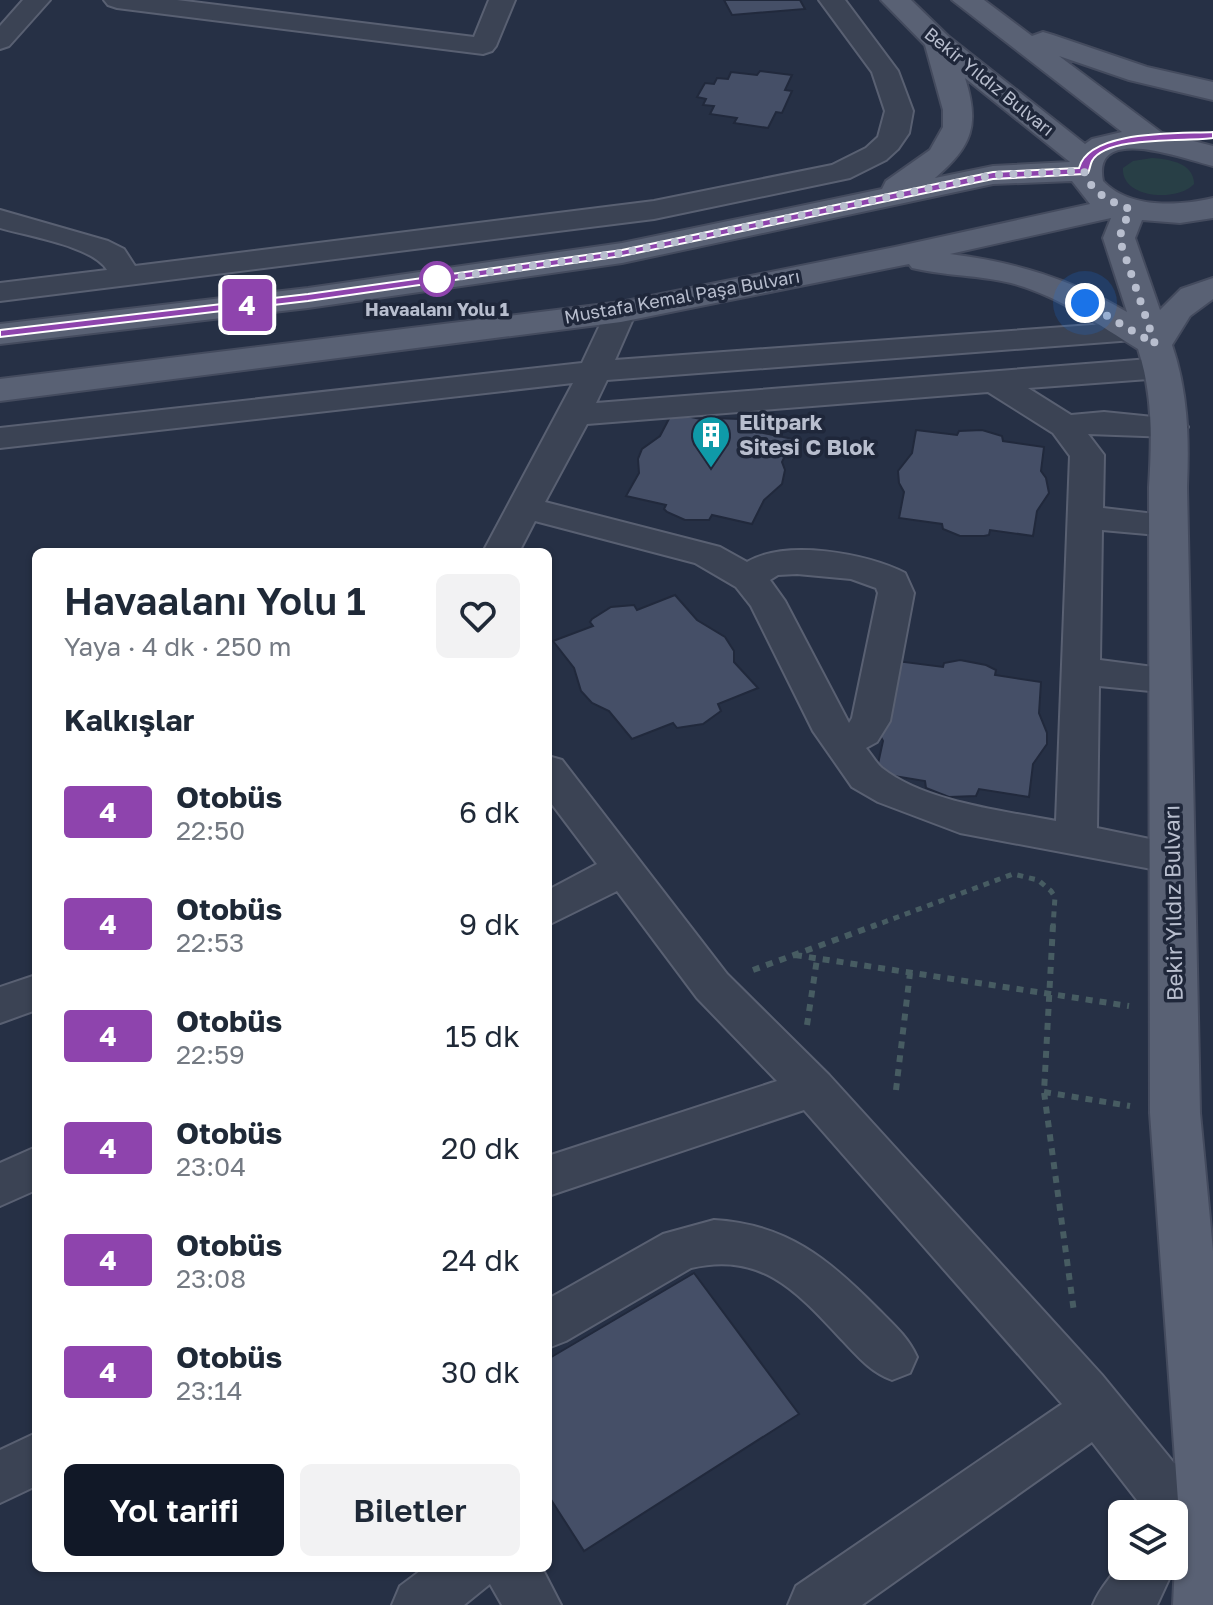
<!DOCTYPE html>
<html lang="tr">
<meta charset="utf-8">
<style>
:root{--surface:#fff;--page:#f2f2f3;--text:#1f2937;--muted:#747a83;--accent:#111827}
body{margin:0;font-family:"Golos Text",sans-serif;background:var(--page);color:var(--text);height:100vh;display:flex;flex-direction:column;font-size:30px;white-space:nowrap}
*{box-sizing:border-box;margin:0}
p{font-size:26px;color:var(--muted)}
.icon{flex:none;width:44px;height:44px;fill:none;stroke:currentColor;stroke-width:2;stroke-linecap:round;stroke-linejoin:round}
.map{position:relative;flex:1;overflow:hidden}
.side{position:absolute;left:32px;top:548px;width:520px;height:1024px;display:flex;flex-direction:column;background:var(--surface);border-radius:12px;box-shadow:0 2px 6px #0004}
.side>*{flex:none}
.badge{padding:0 16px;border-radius:6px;font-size:28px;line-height:52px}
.buttons{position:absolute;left:1108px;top:1500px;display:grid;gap:16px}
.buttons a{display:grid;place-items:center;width:80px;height:80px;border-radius:12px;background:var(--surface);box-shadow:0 2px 6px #0004;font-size:40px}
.you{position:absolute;width:40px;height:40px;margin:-20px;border:6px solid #fff;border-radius:50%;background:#1a73e8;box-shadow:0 0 0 12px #1a73e833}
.map>.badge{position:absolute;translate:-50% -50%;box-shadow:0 0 0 4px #fff}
h2{padding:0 32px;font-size:30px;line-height:72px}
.round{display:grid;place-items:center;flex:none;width:84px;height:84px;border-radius:12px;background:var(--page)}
.summary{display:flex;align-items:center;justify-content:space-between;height:136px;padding:0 32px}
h1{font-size:38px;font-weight:600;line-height:60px}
.button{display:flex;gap:16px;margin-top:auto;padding:16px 32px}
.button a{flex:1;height:92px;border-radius:12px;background:var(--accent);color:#fff;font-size:32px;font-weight:600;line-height:92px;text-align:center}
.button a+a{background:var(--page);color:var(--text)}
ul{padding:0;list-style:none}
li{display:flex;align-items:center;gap:24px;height:112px;padding:0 32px}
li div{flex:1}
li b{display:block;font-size:30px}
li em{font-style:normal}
li .badge{min-width:88px;font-weight:700;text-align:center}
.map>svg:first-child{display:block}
</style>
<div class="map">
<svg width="1213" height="1605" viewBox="0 0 1213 1605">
<rect width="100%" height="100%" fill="#263045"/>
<path fill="#283f46" d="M1152 158C1169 159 1194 163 1194 184 1178 202 1121 199 1123 168L1133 161Z"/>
<path fill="#454f67" stroke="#21293c" stroke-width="2" d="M724 0H800L805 9 732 15Z
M760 71 792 75 785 90 792 91 782 113 776 112 768 128 734 123 737 118 710 114 714 106 703 105 706 99 697 97 705 83 714 84 717 78 728 79 731 72 757 75Z
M672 413 710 421 713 418 740 419 755 426 754 431 793 439 782 462 785 470 782 484 764 500 752 524 712 515 709 520H685L667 512 664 509 666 505 626 496 639 473 638 459 642 449 660 436Z
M916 430 957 435 959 431 982 430 1002 436 1003 441 1044 447 1041 471 1046 478 1049 493 1037 511 1033 536 990 530 989 535 984 536H960L943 529 942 524 899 518 904 492 899 483 898 471 912 453Z
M675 595 697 620 725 637 734 651V662L758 688 718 704 721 711 703 724 677 728 673 723 632 739 609 711 592 703 581 691 574 668 553 641 593 626 590 622 592 619 611 607 634 605 637 610Z
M960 660 986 665 996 670 995 675 1041 682 1039 713 1047 733V744L1033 764 1029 797 979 789 976 796 949 797 926 788 925 781 876 773 883 741 877 730 897 661 943 667 944 663Z
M694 1273 799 1414 584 1551 548 1495V1359Z"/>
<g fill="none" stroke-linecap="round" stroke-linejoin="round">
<g stroke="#596072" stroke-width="4">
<path id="minor" d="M23 0H50L9 46 0 49V26Z
M104 0H177L474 37 489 0H515L496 46 492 51 483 54 117 8 108 5Z
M819 0H845L898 71 913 111 909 133 898 149 886 160 850 178 654 219 0 301V283L107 270C93 246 27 236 0 228V210L108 241 124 249 135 266 654 201 832 165 866 148 878 137 885 111 872 72Z
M621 303 632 305 636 312 615 360 1133 322 1144 324 1149 331 1144 338 1133 340 607 380 596 403 1162 358 1173 361 1178 368 1173 375 1162 378 1028 388 1071 415 1104 412 1183 420 1188 427 1183 434 1171 437 1088 434 1104 455 1103 508 1181 517 1186 525 1181 533 1169 536 1102 530 1100 660 1184 671 1190 680 1184 689 1171 693 1099 686 1097 828 1188 847 1194 858 1188 869 1173 873 960 833 878 802 852 787 813 731 751 606 736 587 695 563 535 521 519 552H483L573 383 0 448V428L582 363 606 312 610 305ZM988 392 1053 433 1070 456 1056 821C1004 811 925 802 882 768 876 763 871 754 866 748L877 742 890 721 914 593 905 573C866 553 786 539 747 562L720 547 545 502 587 424ZM797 574 851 579 876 588 878 593 852 718 849 723 785 601 770 580 778 575Z
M548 756 562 760 727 974 829 1075 1102 1375 1174 1463 1213 1478V1524L1207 1527 1137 1500 1092 1442 862 1605H788L796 1586 1062 1404 804 1110 548 1196V1156L777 1081 697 998 617 891 548 925V890L597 864 548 799Z
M36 975V1010L0 1023V987Z
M36 1147V1190L0 1206V1163Z
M714 1220C786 1224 829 1259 878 1309 894 1325 908 1337 917 1357L910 1373 892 1380C871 1372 859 1358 844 1342 798 1293 763 1251 691 1268L566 1341 548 1348V1299L663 1234Z
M36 1433V1486L0 1503V1450Z
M1122 1559V1566H1174V1563L1175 1566 1157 1605H1093C1101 1585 1112 1578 1122 1559Z
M424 1568H542L561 1605H502L490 1584 464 1605H392L400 1586Z"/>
</g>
<g stroke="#444b5e" stroke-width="4">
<path id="major" d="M881 0H911L948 36 1085 144 1092 139 1122 132 952 0H984L1032 36 1043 32 1053 35 1147 67 1213 82V100L1129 80 1059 56 1162 133 1213 146V166C1187 160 1091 122 1103 181 1129 209 1179 206 1213 198V218L1180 223 1142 220 1135 238 1160 310 1181 289 1213 278V299L1190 316 1172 345C1188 392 1189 438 1187 487L1200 1113 1213 1251V1605H1173L1178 1501 1150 1113 1149 487C1152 439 1153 395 1138 349 1098 324 1057 295 1011 283 979 275 945 276 912 268L909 264 621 322 0 401V379L621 302 895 247 1090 204 1072 181 993 184 622 263 308 308 0 344V324L308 288 622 243 882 189 886 181 930 150 943 127V110L925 45ZM965 78 1070 162 993 166 935 178C972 147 980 125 965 78ZM1111 218 1103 238 1127 312C1070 279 1015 262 950 254Z"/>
</g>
<path stroke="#475c62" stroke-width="5" stroke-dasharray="6 6" stroke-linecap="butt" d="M871 927 1013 874 1038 880 1051 891 1055 897 1053 927"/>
<path stroke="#475c62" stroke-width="6" stroke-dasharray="7 7" stroke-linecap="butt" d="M1053 925 1044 1092 1074 1312
M795 955 1129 1006
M753 970 876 925
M807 1025 817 959
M896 1090 910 973
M1044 1092 1130 1106"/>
<use href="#minor" fill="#3b4354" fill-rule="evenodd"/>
<use href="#major" fill="#596174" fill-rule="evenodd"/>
</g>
<path fill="#8e44ad" stroke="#fff" stroke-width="2" d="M1213 132V138C1190 142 1106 135 1092 161 1090 165 1090 169 1088 173L1084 174 993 179 622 256 308 301 0 337V330L308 294 622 250 993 172 1079 168C1089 129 1181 134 1213 132Z"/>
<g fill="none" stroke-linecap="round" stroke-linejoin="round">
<path stroke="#b8bece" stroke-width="8" stroke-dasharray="0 14.4" d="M437 279 428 281 622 253 993 175 1084 171C1091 193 1110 201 1130 209L1119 238 1155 344 1085 303"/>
</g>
<defs>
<g id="building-pin" transform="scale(2)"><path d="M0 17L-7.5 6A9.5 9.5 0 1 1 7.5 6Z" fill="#0f9aa8" stroke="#1f273a"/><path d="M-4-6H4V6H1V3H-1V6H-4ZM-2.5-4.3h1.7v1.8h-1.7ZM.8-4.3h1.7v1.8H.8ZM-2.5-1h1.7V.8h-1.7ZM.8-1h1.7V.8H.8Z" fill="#fff"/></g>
</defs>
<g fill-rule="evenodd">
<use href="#building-pin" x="711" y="435"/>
</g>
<circle fill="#fff" stroke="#8e44ad" stroke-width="4" cx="437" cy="279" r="16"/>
<g text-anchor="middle" stroke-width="7" stroke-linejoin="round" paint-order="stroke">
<g font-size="18" fill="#b8bece" stroke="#1f273a">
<text transform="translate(989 82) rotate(39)" y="6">Bekir Yıldız Bulvarı</text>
<text transform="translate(682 297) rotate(-10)" y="6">Mustafa Kemal Paşa Bulvarı</text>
</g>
<g font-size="18" font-weight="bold" fill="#b8bece" stroke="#1f273a">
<text x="437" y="316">Havaalanı Yolu 1</text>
</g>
<g font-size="22" font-weight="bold" fill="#b8bece" stroke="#1f273a" text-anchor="start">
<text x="739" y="430">Elitpark<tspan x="739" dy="25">Sitesi C Blok</tspan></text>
</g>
<g font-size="22" fill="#b8bece" stroke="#1f273a">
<text transform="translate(1173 903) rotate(-91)" y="8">Bekir Yıldız Bulvarı</text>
</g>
</g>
</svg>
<div class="buttons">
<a><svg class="icon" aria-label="layers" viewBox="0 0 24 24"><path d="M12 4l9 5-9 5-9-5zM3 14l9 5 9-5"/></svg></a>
</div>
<div class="you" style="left:1085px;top:303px"></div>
<b class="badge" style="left:247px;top:305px;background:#8e44ad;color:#fff">4</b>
<section class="side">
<div class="summary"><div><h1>Havaalanı Yolu 1</h1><p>Yaya · 4 dk · 250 m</p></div><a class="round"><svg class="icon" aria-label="heart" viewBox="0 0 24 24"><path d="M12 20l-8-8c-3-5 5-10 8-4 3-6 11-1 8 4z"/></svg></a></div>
<h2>Kalkışlar</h2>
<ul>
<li><span class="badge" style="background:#8e44ad;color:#fff">4</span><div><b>Otobüs</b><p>22:50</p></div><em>6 dk</em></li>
<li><span class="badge" style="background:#8e44ad;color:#fff">4</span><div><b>Otobüs</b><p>22:53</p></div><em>9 dk</em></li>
<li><span class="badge" style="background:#8e44ad;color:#fff">4</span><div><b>Otobüs</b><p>22:59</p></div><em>15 dk</em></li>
<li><span class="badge" style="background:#8e44ad;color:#fff">4</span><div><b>Otobüs</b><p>23:04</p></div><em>20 dk</em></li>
<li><span class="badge" style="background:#8e44ad;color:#fff">4</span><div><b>Otobüs</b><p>23:08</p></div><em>24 dk</em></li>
<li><span class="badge" style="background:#8e44ad;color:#fff">4</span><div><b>Otobüs</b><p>23:14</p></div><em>30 dk</em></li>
</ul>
<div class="button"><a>Yol tarifi</a><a>Biletler</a></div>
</section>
</div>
